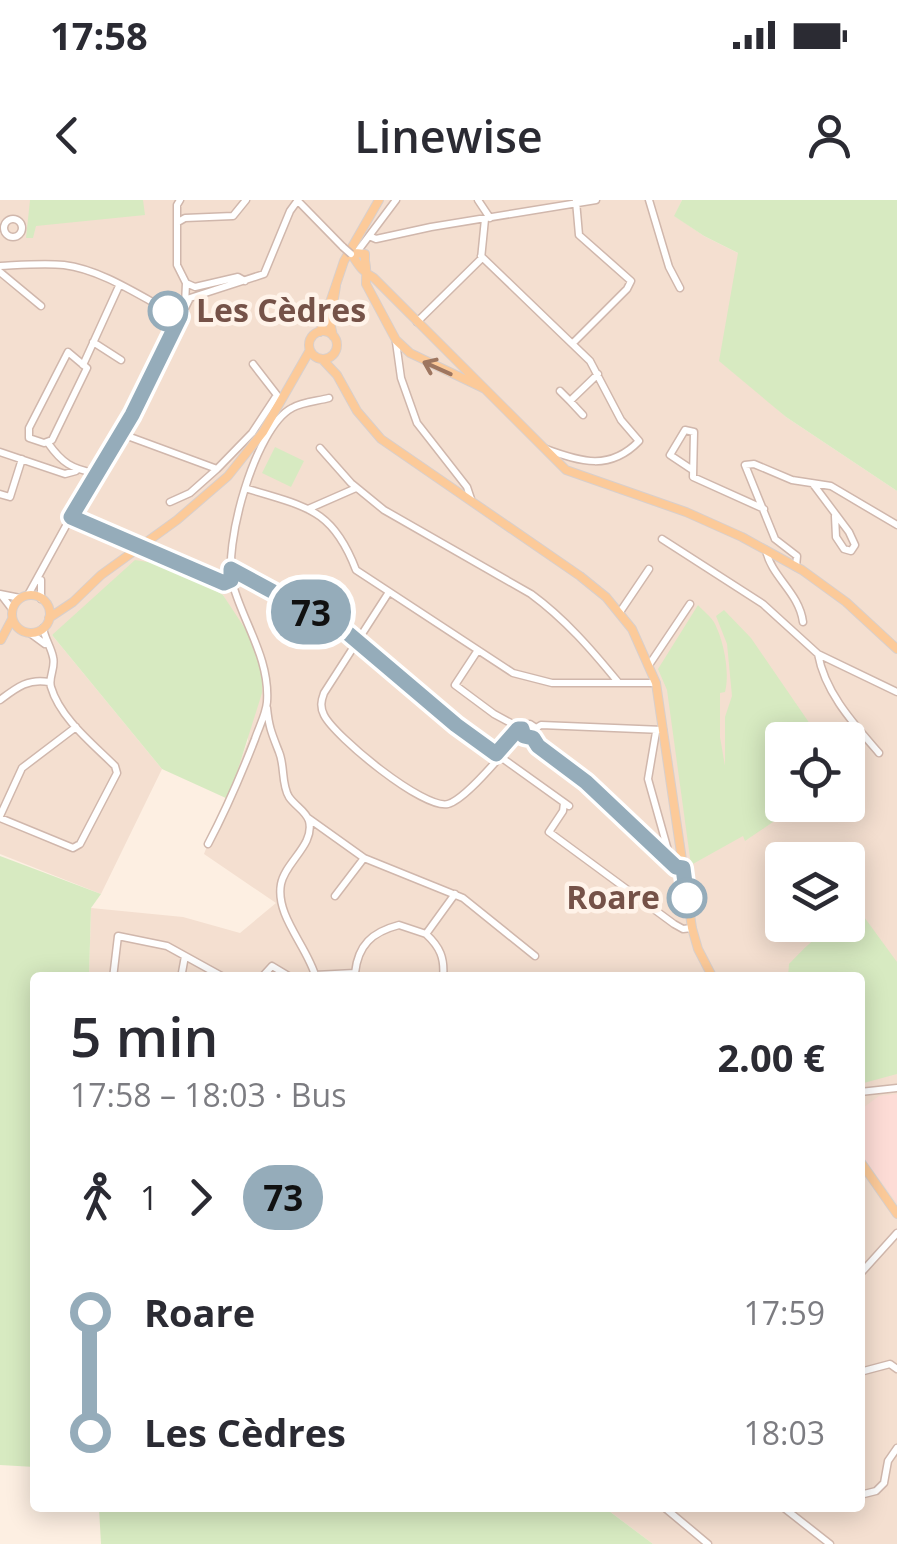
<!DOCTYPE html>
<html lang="fr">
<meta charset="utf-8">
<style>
:root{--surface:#fff;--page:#f7f7f7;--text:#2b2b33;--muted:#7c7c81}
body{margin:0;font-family:"Open Sans",sans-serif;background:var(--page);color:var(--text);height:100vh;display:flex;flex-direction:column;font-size:38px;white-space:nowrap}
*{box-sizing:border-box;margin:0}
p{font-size:32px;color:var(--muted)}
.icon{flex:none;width:55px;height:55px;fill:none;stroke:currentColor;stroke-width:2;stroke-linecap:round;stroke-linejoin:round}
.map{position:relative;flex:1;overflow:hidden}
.drawer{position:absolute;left:30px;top:772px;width:835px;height:540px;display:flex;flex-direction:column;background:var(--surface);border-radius:10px;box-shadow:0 5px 25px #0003}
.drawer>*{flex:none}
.badge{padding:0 20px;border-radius:32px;font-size:35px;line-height:65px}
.fabs{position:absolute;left:765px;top:522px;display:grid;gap:20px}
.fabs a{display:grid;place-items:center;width:100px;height:100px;border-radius:10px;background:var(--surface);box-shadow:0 5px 25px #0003;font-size:50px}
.map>.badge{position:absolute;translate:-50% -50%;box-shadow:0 0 0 5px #fff}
.legs{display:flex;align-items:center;gap:15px;height:110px;padding:0 40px;font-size:32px}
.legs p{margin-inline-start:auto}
.overview{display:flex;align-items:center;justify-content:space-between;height:170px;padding:0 40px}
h1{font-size:55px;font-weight:600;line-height:75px}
ul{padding:0 40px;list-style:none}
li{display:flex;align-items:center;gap:35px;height:120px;font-size:38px}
li i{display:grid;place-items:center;width:15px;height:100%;margin:0 12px;background:currentColor}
li i::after{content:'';width:25px;height:25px;margin:-12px;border:8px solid;border-radius:50%;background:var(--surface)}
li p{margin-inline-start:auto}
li:first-child i{background:linear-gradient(#0000 50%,currentColor 0)}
li:last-child i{background:linear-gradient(currentColor 50%,#0000 0)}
.status{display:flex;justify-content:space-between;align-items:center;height:70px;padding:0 50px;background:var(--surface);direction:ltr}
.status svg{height:28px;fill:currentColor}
header{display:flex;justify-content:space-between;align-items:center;height:130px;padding:0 40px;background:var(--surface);font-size:45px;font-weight:600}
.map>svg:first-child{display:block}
</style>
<div class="status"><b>17:58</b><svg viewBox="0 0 49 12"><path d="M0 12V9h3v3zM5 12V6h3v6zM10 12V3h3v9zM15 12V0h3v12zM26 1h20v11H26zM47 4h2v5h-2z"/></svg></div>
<header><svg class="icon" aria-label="back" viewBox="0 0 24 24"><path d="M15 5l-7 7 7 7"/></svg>Linewise<svg class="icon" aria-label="person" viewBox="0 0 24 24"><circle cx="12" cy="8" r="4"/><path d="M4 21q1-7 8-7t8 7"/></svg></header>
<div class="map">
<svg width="897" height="1344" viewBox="0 0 897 1344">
<rect width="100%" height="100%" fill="#fdefe2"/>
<path fill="#f4dfd0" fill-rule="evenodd" d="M0 0H682L675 16 704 36 738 53 755 190 786 217 897 291V1344H653L605 1308H860V778L89 777 91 708 183 717 240 733 276 703 204 654 248 541 238 421 223 395 189 374 167 365 52 435 162 569 101 694 0 654ZM782 540H848V605H782ZM782 660H848V725H782Z"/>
<path fill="#fddcd6" d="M897 894V1003L860 953V910L879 896Z"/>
<path fill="#d7eac1" d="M30 0H143L145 15 36 26 33 38H26Z
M682 0H897V291L786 217 719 161 738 53 704 36 674 16Z
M275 247 304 261 291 287 262 273Z
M135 360 167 365 189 374 223 395 263 456 262 493 234 582V598L228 599 162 569 52 435Z
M698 405C703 411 712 417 715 424 724 442 730 473 725 492L720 493V537L725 566V517L732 496 727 444 716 416 724 410 751 438 821 540H782V605H798L745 641 743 636 691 665 667 490 658 469Z
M0 656 101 694 91 708 89 777 35 778V1267L0 1265Z
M859 710 897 762V874L860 884V778L788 777 789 764C805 748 824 725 848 725V717Z
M99 1308H605L653 1344H101Z"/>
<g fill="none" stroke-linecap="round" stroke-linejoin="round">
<g stroke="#d0b7ac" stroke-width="9">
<path id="minor" d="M180 0 177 5V65L186 83 185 105
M478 0 490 18
M649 0 669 67 680 88
M298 1 343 47
M4 28a9 9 0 1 1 18 0a9 9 0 1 1-18 0Z
M178 22 185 18 233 16 246 0
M369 36 376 39 431 27 596 0
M357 52 396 0
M481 56 590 161 621 220 639 241C610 271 581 262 546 249
M0 66C21 65 43 63 64 65 104 70 144 99 180 117
M0 72 41 106
M186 83 195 87 238 77 245 81
M417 122 481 59 485 19
M93 142 121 160
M396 142 401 178 417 223 467 287 471 299
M573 143 627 89 631 81 579 35 576 1
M68 152 87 168 52 240 44 243 29 238V228Z
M83 165 119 86
M560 191 570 201
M583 215 570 201 598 174
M122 234 217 269 252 233 277 195 253 164
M48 243C62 263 72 269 95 273
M320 248 351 283 384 310 531 394C565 419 591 449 618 482
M0 252 65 274 76 271
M691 269 670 255 685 230 694 232 693 277 764 309
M813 284 849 332 855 345 851 351 844 349 836 337 835 316
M245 288C305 307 332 307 356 370L513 473 552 483H656
M0 294 10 297 22 259
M170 302 190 293 217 269
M308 309 356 288
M71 317 125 340
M662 339 763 404 818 454
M766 350C771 377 799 392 803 422
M154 353 224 383 231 380
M796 367 797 356 775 339 745 265 754 264 792 280 831 286 897 325
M231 369 344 430 456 525 569 606
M41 380V399
M389 392 324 493C321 501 320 507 324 515 335 537 424 610 448 604 463 600 489 569 500 557
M0 394 20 398
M28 395 95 273 132 215 190 98 264 74 290 11 298 0
M2 396 12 409
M620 412 649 369
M30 433 45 444
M478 450 455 485 494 514 522 529
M649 465 690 404
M0 500C16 488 28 478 49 482
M267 508C269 528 272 534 279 552 285 566 281 584 289 597 295 606 306 611 309 621 315 645 285 662 281 684 275 716 308 747 316 778
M536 528 533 538 524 536 523 527 530 524 536 528 541 525 663 530
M656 532 648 579 671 661
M533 538 538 546 586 582 676 667 683 668
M879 553C854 524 825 493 818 454L897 492
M496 554 518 529
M564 603 563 611 549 632 674 724 683 729 692 728
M0 616 22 568 76 527
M0 618 73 648 80 644 117 573 115 566C93 544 60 518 51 487 48 477 56 468 53 457 51 447 45 439 43 428
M308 618 364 658 463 698 535 756
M208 644C226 610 241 575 255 539 259 527 266 514 267 502 270 459 244 424 233 385 222 348 255 227 292 208 302 202 318 201 329 198
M335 696 364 658
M426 734C440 747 445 758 443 778
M355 773C358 745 372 732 399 725L426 734 455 694
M315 775 355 773 356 778
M113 778 118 736 167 746 225 778
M181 778 185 756
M261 778 272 766 292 778
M860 892 897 888
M860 1074 897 1033
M860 1172 890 1164 897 1169
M884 1283 888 1261 897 1248
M860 1295 876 1291 884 1283
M665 1308 708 1344
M784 1308 830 1344"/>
</g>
<g stroke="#d8cfcc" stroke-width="10">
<path id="major" d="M309 145a14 14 0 1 1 28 0a14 14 0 1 1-28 0Z
M320 132 344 61 379 0
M333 136 330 122 336 86
M322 159 337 175 357 211 381 239 580 376 606 397 632 429 656 483 692 728 698 749 713 778
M483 188 410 153 396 140 366 84C366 77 367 68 365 61V54L355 53 354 58C360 67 363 72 374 78L566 270 686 312 742 337 802 370 846 402 897 449
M12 414a19 19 0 1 1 38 0a19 19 0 1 1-38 0Z
M49 418 73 402 101 375 177 320 228 276 263 232 310 150
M1 440 12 419
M860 961 897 1014"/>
</g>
<use href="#minor" stroke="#fff" stroke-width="6"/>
<use href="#major" stroke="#fcca99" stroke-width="8"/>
<g stroke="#d0b7ac" stroke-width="9" stroke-linecap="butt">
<path id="minor-bridge" d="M343 47 351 54
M125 340 154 353"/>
</g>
<use href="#minor-bridge" stroke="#fff" stroke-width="6"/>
</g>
<defs><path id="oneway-shaft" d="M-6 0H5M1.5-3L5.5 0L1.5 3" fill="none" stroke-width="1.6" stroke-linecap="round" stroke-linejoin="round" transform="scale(2.5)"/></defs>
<use stroke="#9e7660" href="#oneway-shaft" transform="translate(437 168) rotate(-156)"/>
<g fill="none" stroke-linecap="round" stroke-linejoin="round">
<g stroke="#fff" stroke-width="22">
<path id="line-1" d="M168 111 180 117 132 215 71 317 224 383 231 380V369L344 430 456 525 496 554 518 529H522L524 536 533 538 538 546 586 582 676 667 683 668 687 698"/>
</g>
<use href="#line-1" stroke="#95acba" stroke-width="15"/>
</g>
<g fill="#fff" stroke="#95acba" stroke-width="5">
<circle cx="168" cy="111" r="18"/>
<circle cx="687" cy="698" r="18"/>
</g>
<g text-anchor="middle" stroke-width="9" stroke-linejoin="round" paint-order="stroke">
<g font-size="32" font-weight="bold" fill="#755248" stroke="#fff3e9" text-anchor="start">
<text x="196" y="122">Les Cèdres</text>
<text x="660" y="709" text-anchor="end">Roare</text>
</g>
</g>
</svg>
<div class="fabs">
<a><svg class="icon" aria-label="locate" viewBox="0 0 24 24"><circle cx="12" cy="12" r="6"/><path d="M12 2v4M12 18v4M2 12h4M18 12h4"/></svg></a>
<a><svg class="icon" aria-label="layers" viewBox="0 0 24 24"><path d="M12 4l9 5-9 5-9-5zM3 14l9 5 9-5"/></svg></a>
</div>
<b class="badge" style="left:311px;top:412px;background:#95acba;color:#111">73</b>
<section class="drawer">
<div class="overview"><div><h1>5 min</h1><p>17:58 – 18:03 · Bus</p></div><b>2.00 €</b></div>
<div class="legs"><svg class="icon" aria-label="walk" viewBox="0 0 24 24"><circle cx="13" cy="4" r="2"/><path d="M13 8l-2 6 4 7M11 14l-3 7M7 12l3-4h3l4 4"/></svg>1<svg class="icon" aria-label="forward" viewBox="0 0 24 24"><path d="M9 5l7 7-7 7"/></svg><b class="badge" style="background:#95acba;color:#111">73</b></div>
<ul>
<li><i style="color:#95acba"></i><b>Roare</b><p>17:59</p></li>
<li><i style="color:#95acba"></i><b>Les Cèdres</b><p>18:03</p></li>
</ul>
</section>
</div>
